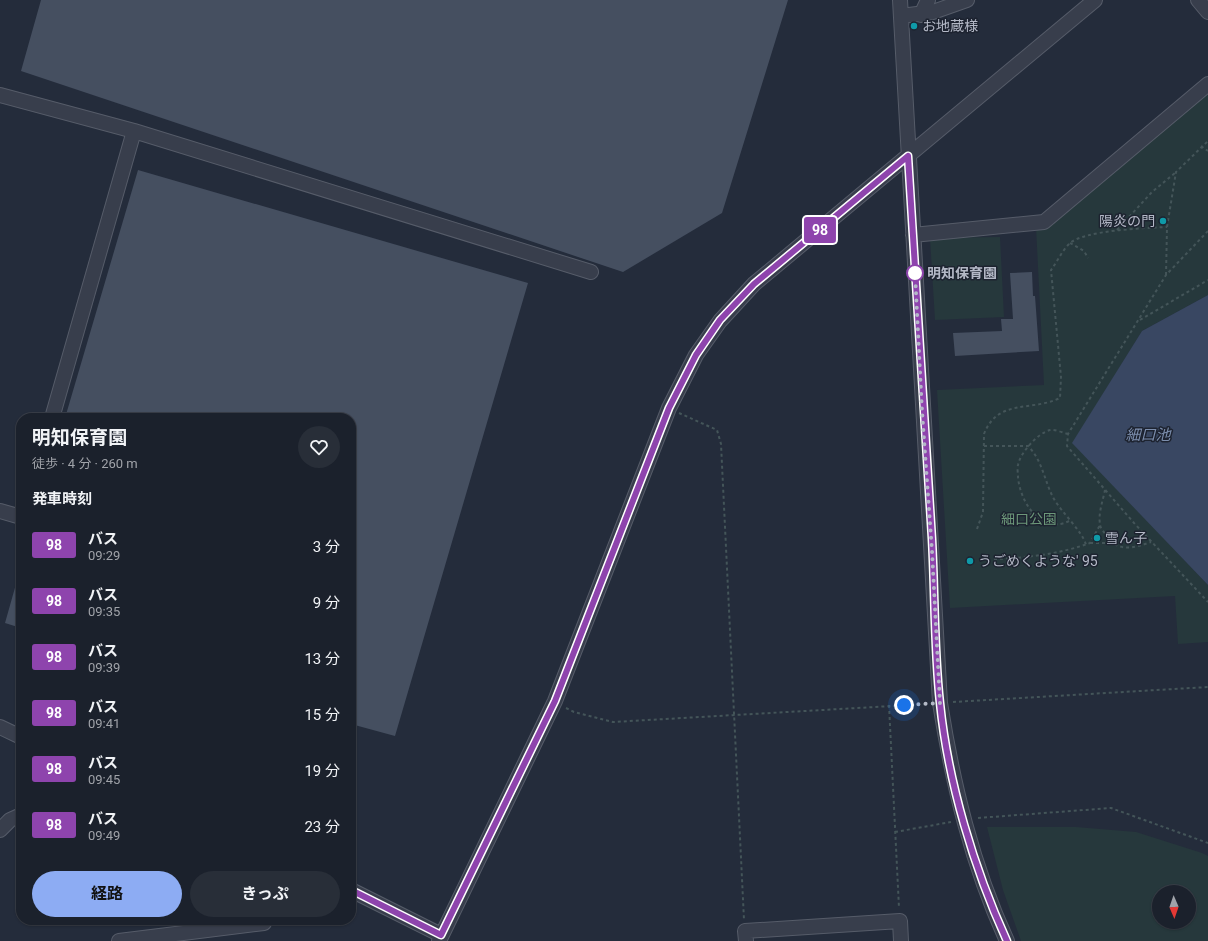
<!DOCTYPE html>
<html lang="ja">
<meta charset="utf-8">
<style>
:root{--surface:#1b212c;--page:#282e38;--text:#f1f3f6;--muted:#a0a3a9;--line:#393e48;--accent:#8dacf3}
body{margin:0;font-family:Roboto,"Noto Sans JP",sans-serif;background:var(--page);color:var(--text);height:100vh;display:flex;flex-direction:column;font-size:15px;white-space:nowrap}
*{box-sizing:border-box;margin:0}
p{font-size:13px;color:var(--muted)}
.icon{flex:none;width:22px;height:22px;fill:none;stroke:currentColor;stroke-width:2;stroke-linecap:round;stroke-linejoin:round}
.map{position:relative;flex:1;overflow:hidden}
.side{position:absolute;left:16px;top:413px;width:340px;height:512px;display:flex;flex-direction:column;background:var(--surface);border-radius:16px;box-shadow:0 1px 3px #0004,0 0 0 1px var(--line)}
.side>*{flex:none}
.badge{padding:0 8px;border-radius:3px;font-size:14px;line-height:26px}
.needle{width:26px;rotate:178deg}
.fabs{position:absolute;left:1152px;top:885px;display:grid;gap:8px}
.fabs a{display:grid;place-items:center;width:44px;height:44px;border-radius:50%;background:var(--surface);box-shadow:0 1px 3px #0004,0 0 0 1px var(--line);font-size:20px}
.you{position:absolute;width:20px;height:20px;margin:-10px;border:3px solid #fff;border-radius:50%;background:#1a73e8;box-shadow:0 0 0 6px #1a73e833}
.map>.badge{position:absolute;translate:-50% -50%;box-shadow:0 0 0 2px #fff}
h2{padding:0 16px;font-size:15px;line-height:36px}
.round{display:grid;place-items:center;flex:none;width:42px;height:42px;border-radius:21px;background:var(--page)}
.headline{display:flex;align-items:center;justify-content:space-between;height:68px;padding:0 16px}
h1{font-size:19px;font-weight:700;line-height:30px}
.action{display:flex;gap:8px;margin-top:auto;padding:8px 16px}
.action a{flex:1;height:46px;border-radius:24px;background:var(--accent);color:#111;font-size:16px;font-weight:700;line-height:46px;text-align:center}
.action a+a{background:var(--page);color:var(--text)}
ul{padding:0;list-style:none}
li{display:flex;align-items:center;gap:12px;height:56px;padding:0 16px}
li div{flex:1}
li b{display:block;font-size:15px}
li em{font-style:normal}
li .badge{min-width:44px;font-weight:700;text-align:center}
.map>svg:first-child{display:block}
</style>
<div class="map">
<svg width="1208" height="941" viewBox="0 0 1208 941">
<rect width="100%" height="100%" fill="#242c3b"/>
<path fill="#26383c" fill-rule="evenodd" d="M1208 91V295L1142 331 1073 443 1208 585V642L1178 644 1175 596 950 608 937 390 1044 385 1036 227Z
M1000 237 1004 317 935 320 930 238Z
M987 827H1076L1136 832 1202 853 1208 856V941H1021L1003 890ZM1159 892H1189V922H1159Z"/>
<path fill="#394762" d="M1208 295V585L1072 443 1142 331Z"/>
<path fill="#454f60" d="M41 0H788L722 213 623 272 21 71Z
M138 170 528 283 395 736 351 724V418H65Z
M1032 272 1033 296H1035L1039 351 955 356 953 333 1002 331 1001 319H1013L1010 273Z
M18 577 21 578V628L5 623Z"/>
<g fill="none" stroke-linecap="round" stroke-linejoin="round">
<g stroke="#565c69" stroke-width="16">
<path id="minor" d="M900 0 940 703C953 785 972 865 1007 941
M1198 0 1208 12
M921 15 928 0
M901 16 933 12 967 0
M0 95 134 131 591 272
M913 235 1044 222 1208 84
M52 418 134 131
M0 511 21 517
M0 727 21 737
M0 830 10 820 21 815
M351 890 441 935
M119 941 264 923 263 920
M439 941 555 701 669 408 696 355 720 321 754 284 1095 0
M746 941 745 931 900 921 901 941"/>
</g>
<path stroke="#445559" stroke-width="2" stroke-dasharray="3 3" stroke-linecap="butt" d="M1201 146 1208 151
M1117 230 1152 192 1175 173
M1208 231 1166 275 1068 434 1067 446 1134 523 1208 602
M1070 243 1084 251 1088 258
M1166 275 1167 227 1176 172 1208 141
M1140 320 1208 280
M679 413 717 430 721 444 744 920
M1068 434C1063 433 1055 429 1050 430 1038 433 1020 453 1018 465 1017 468 1018 474 1018 477 1020 502 1041 535 1069 521
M984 446H1028C1043 461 1044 481 1054 499 1062 513 1083 532 1086 545
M1105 490C1103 500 1098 514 1100 524 1100 528 1104 532 1106 535 1117 553 1134 548 1151 542
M1025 518 1033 513
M977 529 983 512 984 434C998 398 1031 412 1060 398L1061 377 1051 270C1057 262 1062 251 1069 244 1083 230 1146 228 1167 227
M1090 543H1111
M994 559C1026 558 1060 554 1090 543L1100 525
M953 702 1208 687
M889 705 899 908
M566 708 574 712 613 722 927 704
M978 818 1111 808 1208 843
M895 832 951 822"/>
<use href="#minor" stroke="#383e4c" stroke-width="14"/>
</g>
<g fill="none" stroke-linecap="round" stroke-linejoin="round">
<g stroke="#fff" stroke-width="9">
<path id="line" d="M351 890 441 935 555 701 669 408 696 355 720 320 754 284 908 156C916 284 923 412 932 539 935 594 934 649 940 703 948 782 974 869 1007 941"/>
</g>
<use href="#line" stroke="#8e44ad" stroke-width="6"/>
<path stroke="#b4b9c7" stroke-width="4" stroke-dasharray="0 7.2" d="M904 705 940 703 932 551 922 411 915 273"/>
</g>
<g fill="#0f9aa8" stroke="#1d2330" stroke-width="1.5">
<circle cx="914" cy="26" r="4"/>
<circle cx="1163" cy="221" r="4"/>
<circle cx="1097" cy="538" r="4"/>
<circle cx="970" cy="561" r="4"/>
</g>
<circle fill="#fff" stroke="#8e44ad" stroke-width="2" cx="915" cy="273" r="8"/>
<g text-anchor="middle" stroke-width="3" stroke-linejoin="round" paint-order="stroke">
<g font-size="14" fill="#b4b9c7" stroke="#1d2330" text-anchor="start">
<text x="922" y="31">お地蔵様</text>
<text x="1155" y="226" text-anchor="end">陽炎の門</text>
<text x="1105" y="543">雪ん子</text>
<text x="978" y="566">うごめくような' 95</text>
</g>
<g font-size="14" font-weight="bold" fill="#b4b9c7" stroke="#1d2330" text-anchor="start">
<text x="927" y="278">明知保育園</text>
</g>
<g font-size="14" fill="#6c9779" stroke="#1d2330">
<text x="1029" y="524">細口公園</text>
</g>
<g font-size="15" font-style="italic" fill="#7c8ead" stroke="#1d2330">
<text x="1148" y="440">細口池</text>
</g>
</g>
</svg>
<div class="fabs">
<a><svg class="needle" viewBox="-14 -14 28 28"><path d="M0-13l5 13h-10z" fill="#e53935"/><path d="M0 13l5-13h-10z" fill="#a0a3a9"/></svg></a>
</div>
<div class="you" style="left:904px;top:705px"></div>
<b class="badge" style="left:820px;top:230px;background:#8e44ad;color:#fff">98</b>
<section class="side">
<div class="headline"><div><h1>明知保育園</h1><p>徒歩 · 4 分 · 260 m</p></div><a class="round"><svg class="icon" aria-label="heart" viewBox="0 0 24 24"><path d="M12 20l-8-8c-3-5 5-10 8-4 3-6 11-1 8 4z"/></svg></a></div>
<h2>発車時刻</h2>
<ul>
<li><span class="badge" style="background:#8e44ad;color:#fff">98</span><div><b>バス</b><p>09:29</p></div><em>3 分</em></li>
<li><span class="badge" style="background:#8e44ad;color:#fff">98</span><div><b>バス</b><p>09:35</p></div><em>9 分</em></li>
<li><span class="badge" style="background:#8e44ad;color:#fff">98</span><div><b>バス</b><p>09:39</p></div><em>13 分</em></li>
<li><span class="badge" style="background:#8e44ad;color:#fff">98</span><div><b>バス</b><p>09:41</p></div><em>15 分</em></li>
<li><span class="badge" style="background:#8e44ad;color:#fff">98</span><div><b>バス</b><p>09:45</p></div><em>19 分</em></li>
<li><span class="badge" style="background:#8e44ad;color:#fff">98</span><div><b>バス</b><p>09:49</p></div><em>23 分</em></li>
</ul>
<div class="action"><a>経路</a><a>きっぷ</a></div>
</section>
</div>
